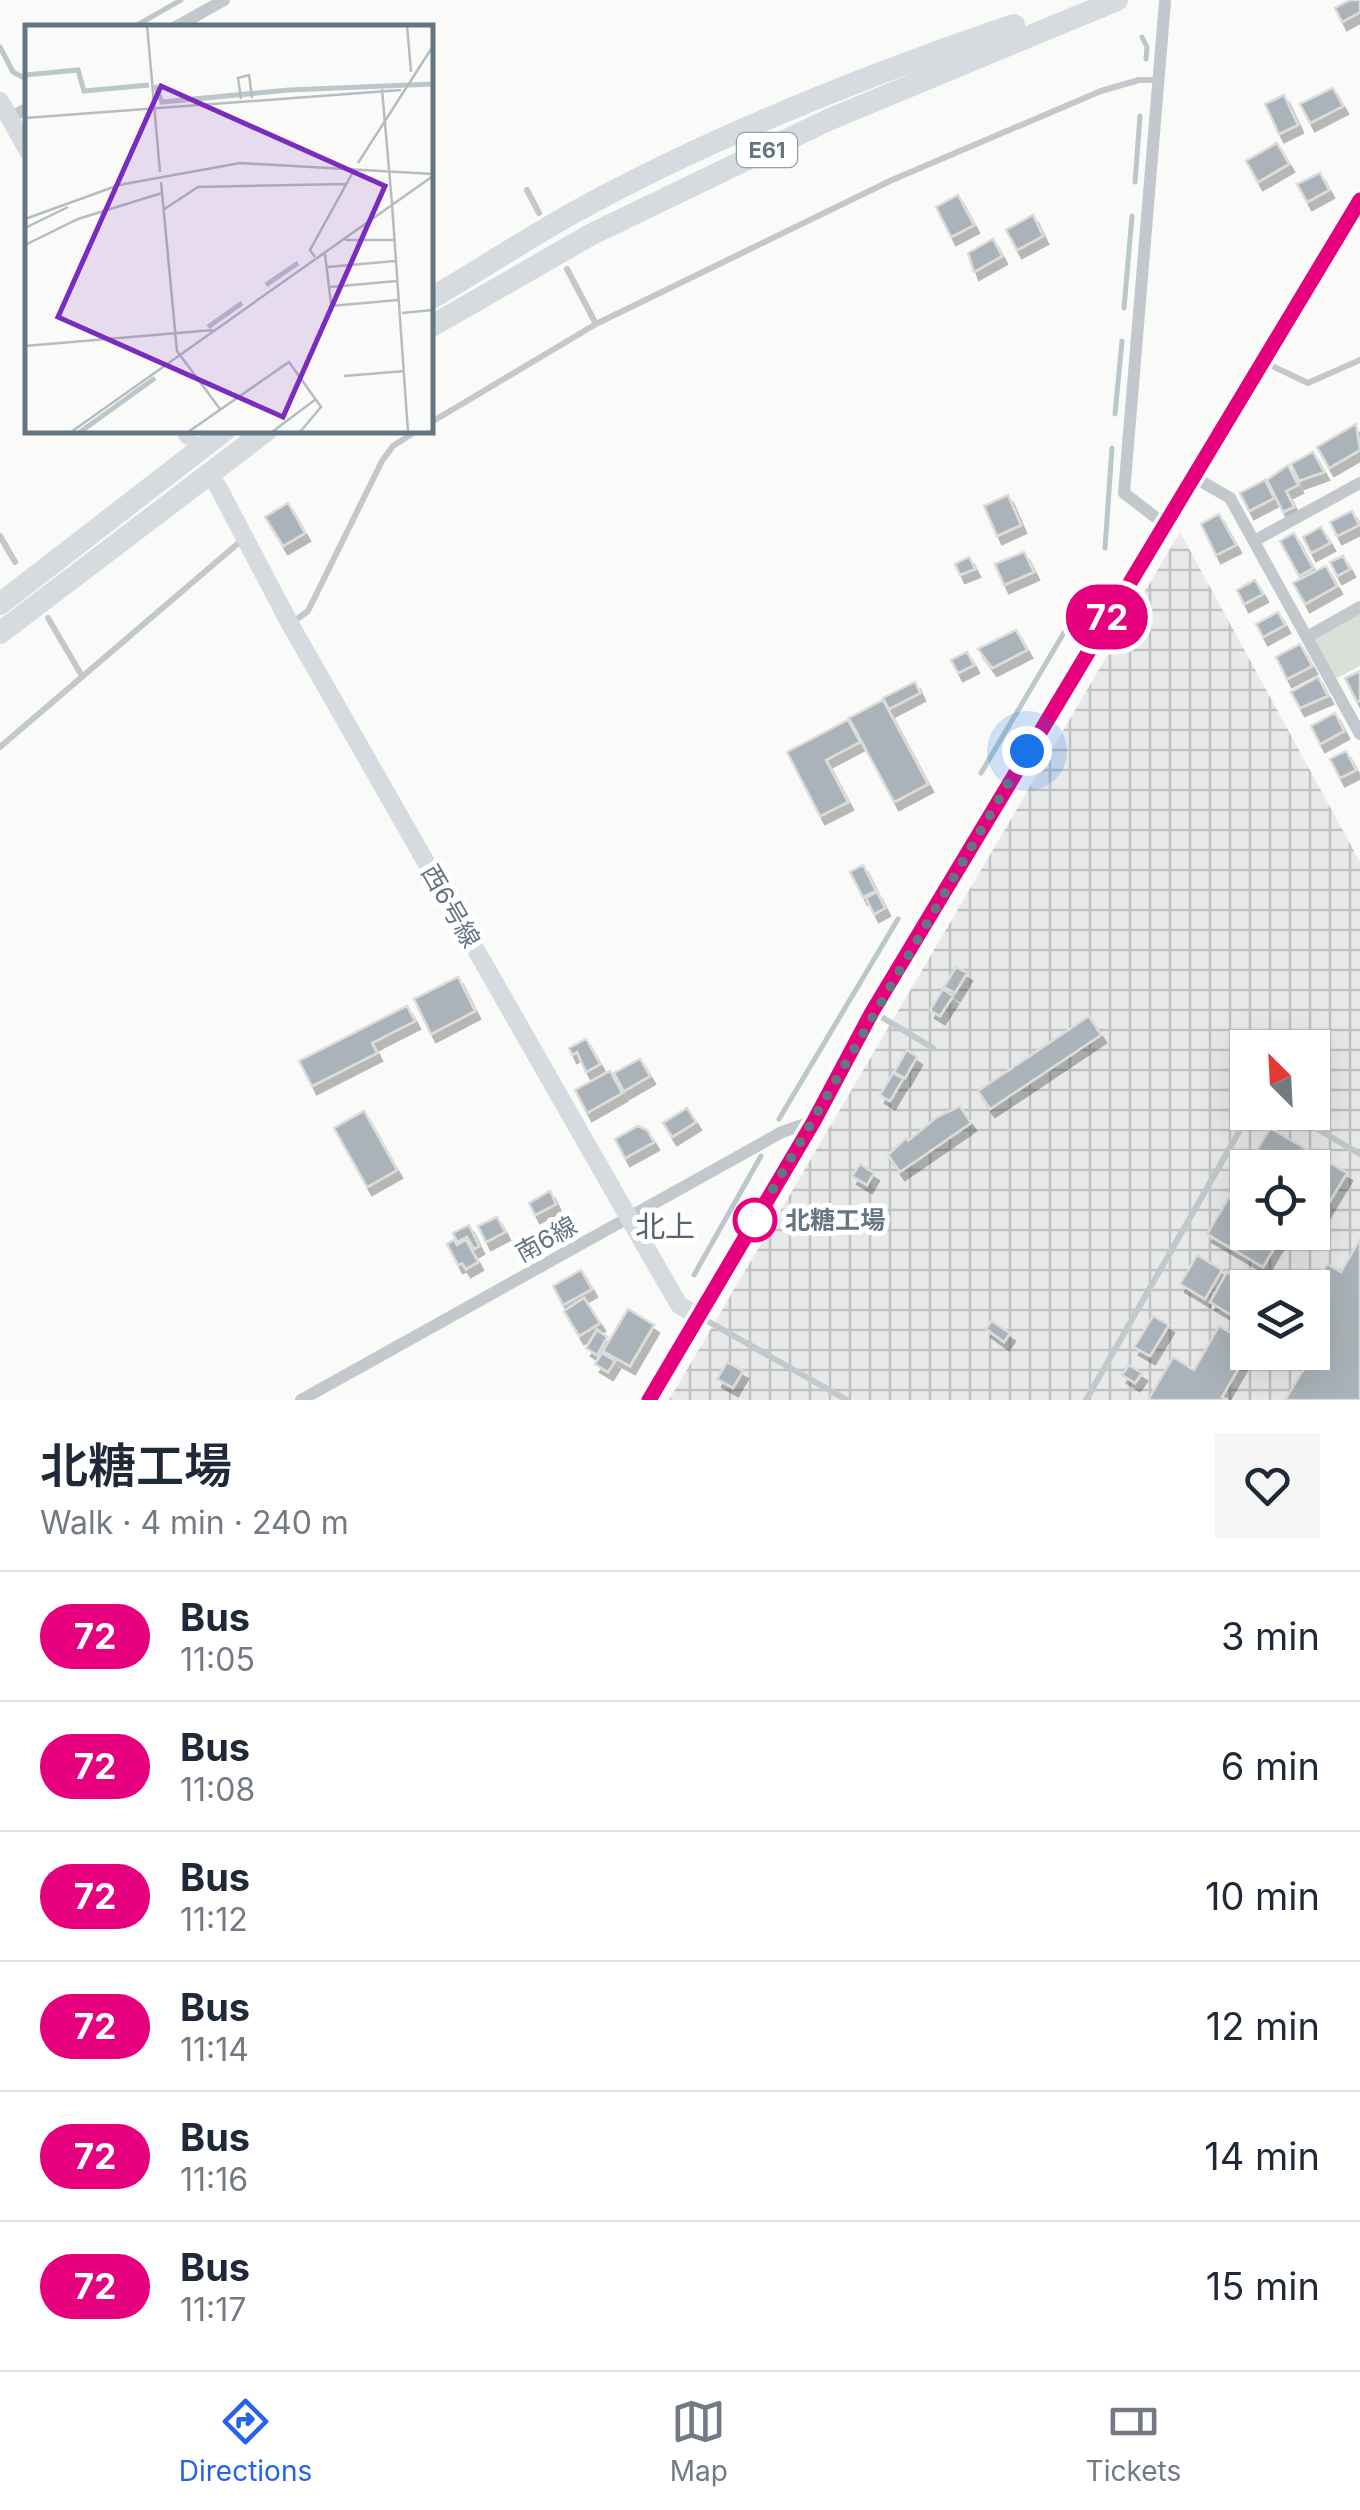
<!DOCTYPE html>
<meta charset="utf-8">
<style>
:root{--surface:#fff;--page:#f6f6f7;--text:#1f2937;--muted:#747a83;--line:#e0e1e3;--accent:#2563eb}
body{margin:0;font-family:Inter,"Noto Sans JP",sans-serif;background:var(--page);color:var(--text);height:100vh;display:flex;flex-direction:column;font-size:38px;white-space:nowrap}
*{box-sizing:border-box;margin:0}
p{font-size:32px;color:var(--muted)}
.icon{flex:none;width:55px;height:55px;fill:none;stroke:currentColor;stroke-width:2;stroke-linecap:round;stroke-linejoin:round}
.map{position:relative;height:1400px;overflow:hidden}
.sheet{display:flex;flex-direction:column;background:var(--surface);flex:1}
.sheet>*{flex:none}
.badge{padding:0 20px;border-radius:32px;font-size:35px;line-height:65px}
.needle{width:65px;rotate:336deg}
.buttons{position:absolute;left:1230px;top:1030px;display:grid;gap:20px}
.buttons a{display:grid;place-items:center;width:100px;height:100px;border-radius:0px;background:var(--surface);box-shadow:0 10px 40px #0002;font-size:50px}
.you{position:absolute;width:50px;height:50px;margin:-25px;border:8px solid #fff;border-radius:50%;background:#1a73e8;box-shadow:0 0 0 15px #1a73e833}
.map>.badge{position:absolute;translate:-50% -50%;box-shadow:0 0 0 5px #fff}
.round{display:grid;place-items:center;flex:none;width:105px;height:105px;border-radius:0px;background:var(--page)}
.overview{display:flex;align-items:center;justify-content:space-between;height:170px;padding:0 40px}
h1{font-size:48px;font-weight:600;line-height:75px}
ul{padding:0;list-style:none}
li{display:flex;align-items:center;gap:30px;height:130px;padding:0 40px;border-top:2px solid var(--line)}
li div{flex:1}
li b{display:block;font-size:38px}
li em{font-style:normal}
li .badge{min-width:110px;font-weight:700;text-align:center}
.dock{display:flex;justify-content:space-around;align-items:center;height:140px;border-top:2px solid var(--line);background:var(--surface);font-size:28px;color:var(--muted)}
.dock a{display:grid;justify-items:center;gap:5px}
.dock .selected{color:var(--accent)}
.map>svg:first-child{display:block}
</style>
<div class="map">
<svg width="1360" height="1400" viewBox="0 0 1360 1400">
<defs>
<pattern id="industrial-grid" width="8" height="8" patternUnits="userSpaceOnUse" patternTransform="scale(2.5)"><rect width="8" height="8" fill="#e8e9e9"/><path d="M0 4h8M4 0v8" fill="none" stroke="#c0c1c2"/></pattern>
<filter id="shadow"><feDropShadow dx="5" dy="8" stdDeviation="0" flood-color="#0004"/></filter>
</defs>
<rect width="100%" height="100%" fill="#fafaf8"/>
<path fill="url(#industrial-grid)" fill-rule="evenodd" d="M1180 532 1360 862V1400H669ZM1248 1048H1312V1112H1248ZM1248 1168H1312V1232H1248ZM1248 1288H1312V1352H1248Z"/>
<path fill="#dadfd7" d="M1360 607V666L1331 681 1307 637Z"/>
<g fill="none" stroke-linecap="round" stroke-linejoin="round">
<path stroke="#bbc7cb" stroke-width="5" d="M132 28 181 0
M1142 37 1147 47 1146 59
M0 47 13 72 28 80
M1135 182 1140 116
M1124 308 1132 216
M1115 414 1122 341
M1105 548 1112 448
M981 773 1091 587
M779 1119 898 919
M694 1275 761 1156"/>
</g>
<path fill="#aab3b9" stroke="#dcdcda" stroke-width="2.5" filter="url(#shadow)" d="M1350 0H1360V12L1342 22 1335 8Z
M1333 88 1343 106 1310 123 1300 104Z
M1284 95 1298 125 1279 134 1265 104Z
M1277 143 1289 164 1258 182 1246 161Z
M1320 173 1329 190 1307 202 1297 184Z
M958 195 974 225 951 237 936 207Z
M1033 215 1043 236 1017 250 1006 230Z
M993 239 1002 256 974 272 968 253Z
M1356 424 1360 450 1329 468 1317 447Z
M1313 452 1324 472 1299 481 1291 464Z
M1288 465 1298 485 1286 491 1294 507 1283 512 1267 480Z
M1265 480 1274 498 1249 511 1240 493Z
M1008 495 1021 525 997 536 984 506Z
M288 503 305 533 283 546 265 517Z
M1352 511 1359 525 1337 536 1330 522Z
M1219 514 1236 545 1216 555 1201 524Z
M1321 527 1330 543 1311 553 1303 537Z
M1294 533 1313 568 1299 576 1280 541Z
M1024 552 1034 572 1004 585 995 564Z
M1343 556 1350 569 1337 576 1330 562Z
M969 557 975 569 960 575 955 564Z
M1326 566 1337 586 1305 604 1293 583Z
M1255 580 1263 594 1244 604 1237 590Z
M1278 612 1285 625 1263 637 1256 624Z
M1016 630 1027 650 992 668 978 649Z
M1300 644 1312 666 1287 679 1276 657Z
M967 652 974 665 958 673 951 660Z
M1360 671V700L1357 702 1345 678Z
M1318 677 1328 696 1300 708 1291 692Z
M915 682 920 693 889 709 883 698Z
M883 700 928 784 894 802 849 718Z
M1335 713 1344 731 1320 744 1311 726Z
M848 720 860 742 826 760 848 802 820 816 787 752Z
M1346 751 1356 770 1340 778 1330 759Z
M863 865 876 891 863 897 850 872Z
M877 892 885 908 874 914 866 898Z
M956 967 967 973 955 993 944 987Z
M458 977 475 1011 431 1034 414 999Z
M943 989 953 996 940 1016 930 1010Z
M407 1006 415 1021 372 1043 377 1053 312 1086 299 1061Z
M1089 1016 1101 1035 990 1109 978 1091Z
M586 1039 600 1064 586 1072 577 1052 572 1055 569 1048Z
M907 1050 917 1057 905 1078 894 1072Z
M640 1059 650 1076 624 1091 614 1073Z
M610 1071 622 1093 587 1113 575 1090Z
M893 1073 903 1079 890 1101 880 1095Z
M960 1106 971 1123 900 1172 888 1155 906 1138 908 1141 937 1117Z
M687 1108 696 1122 672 1137 663 1123Z
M364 1111 397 1170 367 1187 334 1128Z
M638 1126 647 1130 654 1142 625 1158 615 1139Z
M1270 1128 1347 1173 1312 1231V1168H1248V1232H1284L1263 1267 1207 1234Z
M860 1164 874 1173 867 1185 852 1176Z
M550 1191 556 1204 535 1215 529 1203Z
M497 1217 505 1232 486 1242 478 1226Z
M469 1225 479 1246 474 1249 467 1237 457 1242 453 1233Z
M1360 1239V1400H1285L1305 1367 1280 1352H1312V1288L1327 1264 1341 1272Z
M454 1240 457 1245 466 1240 478 1262 466 1269 462 1263 458 1265 447 1244Z
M1197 1255 1222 1270 1205 1299 1180 1284Z
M581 1270 592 1289 563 1305 553 1286Z
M1227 1272 1253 1288H1248V1299L1236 1318 1210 1302Z
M584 1298 600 1323 579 1336 564 1311Z
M628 1309 654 1325 630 1366 603 1351Z
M1153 1316 1169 1325 1150 1356 1134 1347Z
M991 1321 1010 1333 1004 1342 986 1329Z
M1219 1326 1248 1343V1352L1222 1397 1228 1400H1148L1173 1357 1194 1370Z
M597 1330 607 1337 597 1355 586 1348Z
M602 1353 615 1361 608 1372 595 1364Z
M727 1362 743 1371 733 1388 717 1379Z
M1129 1365 1142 1373 1135 1383 1122 1375Z"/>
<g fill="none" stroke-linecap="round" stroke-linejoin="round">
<path stroke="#c3c8cc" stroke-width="6" d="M527 190 539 213
M567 269 596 324
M1268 364 1308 383 1360 360
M430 423 596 324 892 180 1101 91 1139 80H1157
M0 536 15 562
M48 618 82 676
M293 622 308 611 382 461 393 446 418 430
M0 747 242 540
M873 1012 933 1048
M1288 1112 1360 1154
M704 1319 847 1400
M1086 1400 1244 1123 1257 1112"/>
<path stroke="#c3c8cc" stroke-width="12" d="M174 28 224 0
M9 118 28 108
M1192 476 1230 498 1360 734
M1163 523 1124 493 1165 2
M1254 541 1360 483
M1307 637 1360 607
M301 1400 782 1132 814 1121"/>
<path stroke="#d6dbdf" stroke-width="18" d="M0 101 28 151
M185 430 188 436
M217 485 290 624 629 1218 679 1305 698 1316"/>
<path stroke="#d6dbdf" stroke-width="20" d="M649 1400 814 1121 872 1012 1360 200"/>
<path stroke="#d6dbdf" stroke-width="22" d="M430 299C478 271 525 240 573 213 712 136 864 76 1014 25
M430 327 592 234 828 120 1117 0
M0 604 225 430
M0 633 267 430"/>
</g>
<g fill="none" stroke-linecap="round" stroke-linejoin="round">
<g stroke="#fff" stroke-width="22">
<path id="line" d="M649 1400 814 1121 872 1012 1360 200"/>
</g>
<use href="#line" stroke="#e6007e" stroke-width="15"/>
<path stroke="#657683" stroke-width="10" stroke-dasharray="0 18" d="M755 1220 1027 751"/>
</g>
<circle fill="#fff" stroke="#e6007e" stroke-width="5" cx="755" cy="1220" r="20"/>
<g text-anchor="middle" stroke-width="10" stroke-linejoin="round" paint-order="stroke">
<rect fill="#fff" stroke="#939fa8" stroke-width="2.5" x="737" y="133" width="60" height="34" rx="8"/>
<g font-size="22" font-weight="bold" fill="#657683">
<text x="767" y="158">E61</text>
</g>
<g font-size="25" fill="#657683" stroke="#fff">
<text transform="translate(451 906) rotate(60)" y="9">西6号線</text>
<text transform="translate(546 1239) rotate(-29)" y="9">南6線</text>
</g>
<g font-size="25" font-weight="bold" fill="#657683" stroke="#fff" text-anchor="start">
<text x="785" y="1229">北糖工場</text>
</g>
<g font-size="30" fill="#57646e" stroke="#fff">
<text x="665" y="1237">北上</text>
</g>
</g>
<g transform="translate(25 25)">
<rect width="408" height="408" fill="#fafaf8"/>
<path fill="none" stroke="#bbc7cb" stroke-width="5" d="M0 50 53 45 59 66 124 60M130 60 137 77 264 65M264 65 408 59M241 260 273 238M183 302 217 278M55 407 130 353"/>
<path fill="none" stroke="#b5bdc2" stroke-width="2.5" d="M122 0 135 147M382 0 386 47M357 64 367 179M216 74 213 53 224 50 227 73M0 93 376 65M333 138 408 21M136 157 152 326 195 384M367 179 383 407M138 185 173 162 321 159M0 194 94 160 215 138 408 149M0 203 43 182M320 215H371M0 220 53 194 137 168M300 229 307 287M290 232 285 225 328 147M303 242 370 236M305 262 372 256M306 281 373 275M377 288 408 285M0 321 188 305M319 351 380 346M46 407 408 151M163 407 264 337 296 382 275 407M247 407 291 374"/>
<path fill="#7b2cbf" fill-opacity="0.15" stroke="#7b2cbf" stroke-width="5" d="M136 61 360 161 258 392 33 292Z"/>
<rect width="408" height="408" fill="none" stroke="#657683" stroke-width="5"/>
</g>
</svg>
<div class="buttons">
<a><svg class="needle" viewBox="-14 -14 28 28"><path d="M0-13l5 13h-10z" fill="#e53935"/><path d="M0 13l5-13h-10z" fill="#747a83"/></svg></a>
<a><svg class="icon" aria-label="locate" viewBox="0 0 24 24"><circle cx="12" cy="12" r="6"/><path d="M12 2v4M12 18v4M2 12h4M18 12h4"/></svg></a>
<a><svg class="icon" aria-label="layers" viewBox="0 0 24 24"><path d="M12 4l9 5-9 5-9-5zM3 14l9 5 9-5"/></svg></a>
</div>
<div class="you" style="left:1027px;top:751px"></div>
<b class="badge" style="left:1107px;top:617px;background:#e6007e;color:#fff">72</b>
</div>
<section class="sheet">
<div class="overview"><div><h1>北糖工場</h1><p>Walk · 4 min · 240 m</p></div><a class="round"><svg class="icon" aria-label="heart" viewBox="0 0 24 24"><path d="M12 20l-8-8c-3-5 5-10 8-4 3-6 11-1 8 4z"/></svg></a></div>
<ul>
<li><span class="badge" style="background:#e6007e;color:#fff">72</span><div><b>Bus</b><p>11:05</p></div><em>3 min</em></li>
<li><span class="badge" style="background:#e6007e;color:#fff">72</span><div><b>Bus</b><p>11:08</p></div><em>6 min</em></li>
<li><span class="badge" style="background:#e6007e;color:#fff">72</span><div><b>Bus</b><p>11:12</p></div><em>10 min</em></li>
<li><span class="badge" style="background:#e6007e;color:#fff">72</span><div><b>Bus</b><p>11:14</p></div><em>12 min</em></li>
<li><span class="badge" style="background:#e6007e;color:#fff">72</span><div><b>Bus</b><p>11:16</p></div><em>14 min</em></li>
<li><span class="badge" style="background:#e6007e;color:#fff">72</span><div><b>Bus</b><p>11:17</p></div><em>15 min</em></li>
</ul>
</section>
<nav class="dock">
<a class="selected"><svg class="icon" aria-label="directions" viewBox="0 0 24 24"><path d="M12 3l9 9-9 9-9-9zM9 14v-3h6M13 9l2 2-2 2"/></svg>Directions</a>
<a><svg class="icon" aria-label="map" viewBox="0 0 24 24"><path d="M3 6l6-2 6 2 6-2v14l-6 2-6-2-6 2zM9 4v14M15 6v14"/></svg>Map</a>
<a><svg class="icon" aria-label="tickets" viewBox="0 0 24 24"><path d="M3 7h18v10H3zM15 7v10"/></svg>Tickets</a>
</nav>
